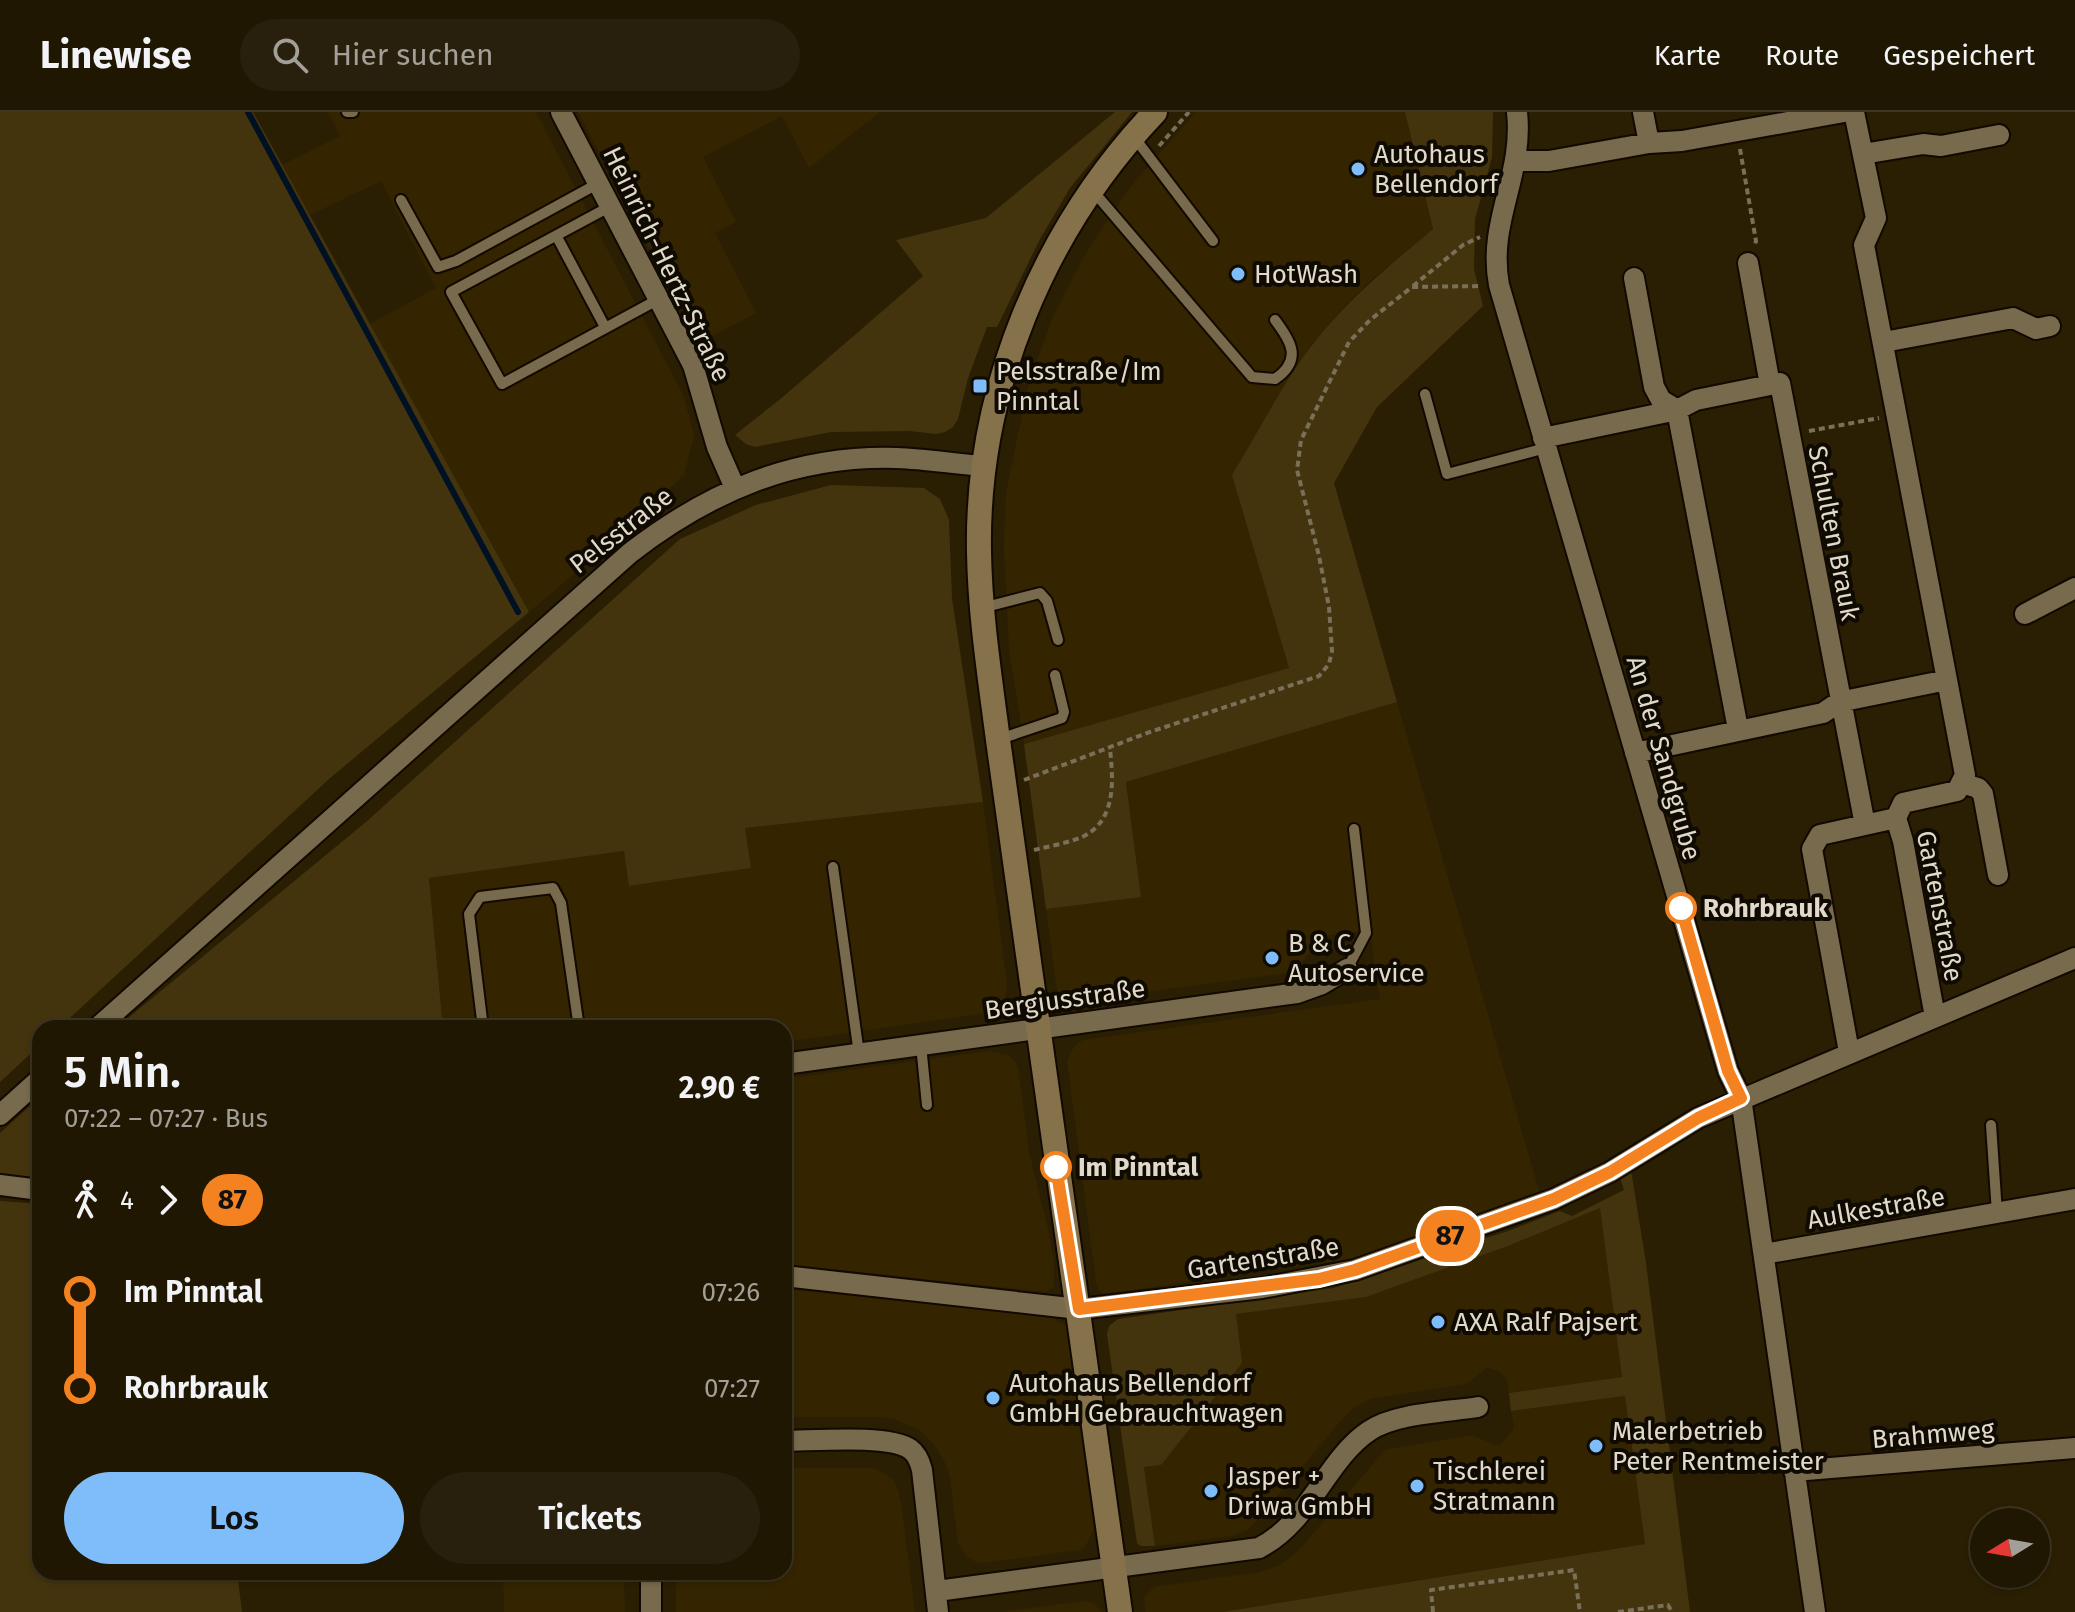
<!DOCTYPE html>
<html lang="de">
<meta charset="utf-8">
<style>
:root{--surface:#201702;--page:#28200c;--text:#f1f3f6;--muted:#a29f99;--line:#3d3624;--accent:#7fbdfa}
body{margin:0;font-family:"Fira Sans",sans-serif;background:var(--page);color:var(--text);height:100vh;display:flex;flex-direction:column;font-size:30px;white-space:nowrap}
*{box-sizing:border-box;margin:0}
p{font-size:26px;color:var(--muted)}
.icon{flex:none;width:44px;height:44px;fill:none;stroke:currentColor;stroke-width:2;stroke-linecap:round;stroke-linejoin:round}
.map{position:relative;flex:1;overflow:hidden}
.drawer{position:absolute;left:32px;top:908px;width:760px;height:560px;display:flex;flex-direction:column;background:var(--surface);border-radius:24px;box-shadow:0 2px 6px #0004,0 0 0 2px var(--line)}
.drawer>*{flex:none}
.badge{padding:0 16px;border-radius:26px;font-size:28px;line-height:52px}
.needle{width:52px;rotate:259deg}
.tools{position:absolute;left:1970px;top:1396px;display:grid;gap:16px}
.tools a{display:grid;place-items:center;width:80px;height:80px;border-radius:50%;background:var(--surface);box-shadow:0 2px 6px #0004,0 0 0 2px var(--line);font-size:40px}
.map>.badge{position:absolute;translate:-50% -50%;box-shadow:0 0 0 4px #fff}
.legs{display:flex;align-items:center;gap:12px;height:88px;padding:0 32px;font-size:26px}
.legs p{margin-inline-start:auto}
.summary{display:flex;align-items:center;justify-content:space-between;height:136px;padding:0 32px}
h1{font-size:44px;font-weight:600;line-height:60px}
.action{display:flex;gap:16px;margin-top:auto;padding:16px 32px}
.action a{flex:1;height:92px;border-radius:48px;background:var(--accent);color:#111;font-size:32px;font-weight:600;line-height:92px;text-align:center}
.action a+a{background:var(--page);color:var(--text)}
ul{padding:0 32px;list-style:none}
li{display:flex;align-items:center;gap:28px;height:96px;font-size:30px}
li i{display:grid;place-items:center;width:12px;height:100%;margin:0 10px;background:currentColor}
li i::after{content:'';width:20px;height:20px;margin:-10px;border:6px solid;border-radius:50%;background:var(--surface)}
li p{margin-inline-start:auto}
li:first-child i{background:linear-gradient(#0000 50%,currentColor 0)}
li:last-child i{background:linear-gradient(currentColor 50%,#0000 0)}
header{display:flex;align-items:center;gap:48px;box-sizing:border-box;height:112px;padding:0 40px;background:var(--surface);border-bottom:2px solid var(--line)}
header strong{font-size:38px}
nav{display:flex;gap:44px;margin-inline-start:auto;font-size:28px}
.search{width:560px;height:72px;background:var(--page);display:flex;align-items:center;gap:20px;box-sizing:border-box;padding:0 28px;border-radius:44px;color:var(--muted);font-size:30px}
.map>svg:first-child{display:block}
</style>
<header>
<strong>Linewise</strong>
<div class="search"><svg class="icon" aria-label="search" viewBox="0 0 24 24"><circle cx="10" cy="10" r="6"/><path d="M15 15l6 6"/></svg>Hier suchen</div>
<nav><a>Karte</a><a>Route</a><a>Gespeichert</a></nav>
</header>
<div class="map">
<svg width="2075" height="1500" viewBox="0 0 2075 1500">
<rect width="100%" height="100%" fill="#2b1f03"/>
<path fill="#342500" d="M328 0H536L684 285 694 324 684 363 632 413 529 500 370 212 436 176 381 69 310 103 282 53 340 24Z
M578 0H880L809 56 782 4 703 45 736 110 715 121 756 201 699 231Z
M1196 0H1405L1433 117 1371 168 1344 195 1311 234 1233 363 1289 557 1024 632 1009 537 1004 435 1006 381 1028 274 1053 205 1083 146 1127 79Z
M1397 590 1540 1082 1355 1146 1104 1182 1099 1178 1096 1170 1067 949 1075 933 1083 928 1380 887 1370 818 1324 824 1294 860 1072 890 1065 888 1057 879 1046 797 1141 784 1126 670Z
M983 690 1007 872 1004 890 993 900 784 930V916H690L681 911 646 916H443L429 766 624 739 630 774 750 756 745 716Z
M989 939 1009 943 1018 954 1029 1040 1048 1117 1054 1152V1174L1046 1180 784 1152V967Z
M1600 1096 1622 1265 1509 1281 1507 1267 1498 1259 1487 1255 1467 1272 1373 1286 1358 1293 1345 1304 1248 1418 1231 1424 1155 1434 1144 1355 1161 1353 1236 1202 1366 1185 1508 1134Z
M784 1177 1050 1204 1066 1214 1070 1229 1094 1417 1085 1435 1078 1438 982 1451 974 1449 967 1445 958 1431 950 1365 944 1348 933 1331 919 1318 894 1307 881 1305H784Z
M1625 1284 1645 1432 1222 1500H1146L1144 1485 1154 1475 1260 1460 1280 1453 1298 1439 1385 1338 1472 1323 1495 1333H1500L1514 1316 1511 1299Z
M786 1356H868L877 1357 891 1366 896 1372 901 1390 915 1500H676V1460H784V1452L786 1451Z
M503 1460H624L625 1500H504Z
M1085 1489 1095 1492 1102 1500H1001Z"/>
<path fill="#44340e" d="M0 0H253L529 500 329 667 59 916H40V933L0 970Z
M1115 0H1132L1070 76 1040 127 997 215H987L968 266 958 307 953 315 945 320 936 322 910 319 831 320 755 335 746 332 735 323 784 284 923 164 896 128 986 106Z
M1405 0H1493L1492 45 1475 107 1474 157 1483 194 1377 295 1334 371 1397 590 1126 670 1141 785 1046 797 1024 632 1289 556 1232 363C1258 321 1284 269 1313 232 1348 187 1390 153 1433 117Z
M831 373 924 376 940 387 949 408 952 487 983 690 745 716 751 756 629 774 624 739 429 766 443 916H116L366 710 680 427 756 393Z
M40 985V1072L0 1066V1021Z
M1631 1058 1646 1151 1690 1500H1222L1645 1432 1625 1284 1511 1299 1509 1281 1622 1265 1600 1096 1508 1134 1366 1185 1236 1202 1242 1251 1161 1353 1144 1355 1155 1434H1141L1137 1431 1107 1222 1109 1214 1118 1207 1334 1176 1508 1119 1560 1099 1572 1104 1624 1078 1619 1063Z
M0 1089 40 1092V1460H237L242 1500H0Z"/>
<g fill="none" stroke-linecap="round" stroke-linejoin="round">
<path stroke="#001124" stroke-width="6" d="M248 0 518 500"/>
<g stroke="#120900" stroke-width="14">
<path id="service" d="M347 0H353
M1134 25 1213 129
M1094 80 1252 265 1275 267C1303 248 1291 229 1275 208
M401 88 438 155 456 149 599 71
M611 94 451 180 502 272 659 187
M557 125 605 215
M1425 282 1447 362 1546 336
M982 496 1040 481 1047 489 1058 528
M1000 627 1062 606 1064 600 1055 563
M833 755 859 942
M1347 857 1366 821 1354 717
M483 916 469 802 480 785 553 776 561 791 579 916
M921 933 927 993
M1991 1013 1997 1101"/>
</g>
<g stroke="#120900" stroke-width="24">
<path id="minor" d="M561 0 693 253 717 335 735 376
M1517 0C1524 64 1487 110 1499 173L1728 959 1741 986 1815 1500
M1643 0 1649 31
M1863 42 1923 32 1941 34 1999 23
M1517 49H1549L1649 31 1682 29 1844 0
M1634 166 1654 275 1661 288 1677 298 1696 288 1770 273 1748 151
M1884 230 2013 206 2036 217 2050 214
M1770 273 1780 271 1865 713
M1543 326 1677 298 1738 617
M2025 502 2075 476
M1635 641 1823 601 1839 590 1947 568 1864 133 1876 106 1854 0
M1961 671 1978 676 1983 682 1998 763
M1896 706 1903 691 1957 679 1965 663 1947 568
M97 916 630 441C710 379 795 343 897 346 926 347 955 352 983 354
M1849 940 1812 737 1820 723 1896 706 1903 729 1935 905
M784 952 1297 881 1322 872 1347 857
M0 1003 40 967
M0 1073 40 1078
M1764 1142 2075 1087
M784 1164 1079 1197 1262 1176 1355 1158 1554 1087 1610 1060 1698 1006 2075 846
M784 1329C812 1329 888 1322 910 1337 917 1342 920 1350 922 1358L938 1500
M1794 1359 2075 1336
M651 1460V1500
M937 1479 1259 1436C1310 1410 1326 1348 1369 1319 1395 1301 1447 1300 1478 1295"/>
</g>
<g stroke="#120900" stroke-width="28">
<path id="secondary" d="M1120 1500 998 628C990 566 980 503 979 440 976 278 1044 117 1155 0"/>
</g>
<path stroke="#7a7059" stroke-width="4" stroke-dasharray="6 4" stroke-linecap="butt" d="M1159 34 1189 0
M1740 37 1756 129 1754 135
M1413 174 1463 133 1480 125
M1809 319 1879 306
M1024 668 1147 621 1319 564 1329 552 1332 539 1329 495 1319 444 1297 358 1301 328 1349 230 1370 208 1412 175 1481 174
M1034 738C1050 734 1069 731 1084 724 1117 707 1113 667 1110 637
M1433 1500 1431 1478 1574 1458 1580 1500
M1618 1500 1668 1493 1672 1500"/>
<use href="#service" stroke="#786a4c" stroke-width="10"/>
<use href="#minor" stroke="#786a4c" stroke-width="20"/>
<use href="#secondary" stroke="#85724a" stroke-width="24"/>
</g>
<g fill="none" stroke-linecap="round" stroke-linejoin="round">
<g stroke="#fff" stroke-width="18">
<path id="line-1" d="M1056 1055 1079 1197 1319 1167 1355 1158 1554 1087 1610 1060 1698 1006 1741 986 1728 959 1681 796"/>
</g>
<use href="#line-1" stroke="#f58220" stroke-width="12"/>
</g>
<g fill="#7fbdfa" stroke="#0f0a02" stroke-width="3">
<circle cx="1358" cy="57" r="8"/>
<circle cx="1238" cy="162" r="8"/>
<rect x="972" y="266" width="16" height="16" rx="4"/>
<circle cx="1272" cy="846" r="8"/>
<circle cx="1438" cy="1210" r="8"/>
<circle cx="993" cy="1286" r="8"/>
<circle cx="1596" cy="1334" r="8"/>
<circle cx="1417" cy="1374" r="8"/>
<circle cx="1211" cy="1379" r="8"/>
</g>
<g fill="#fff" stroke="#f58220" stroke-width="4">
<circle cx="1681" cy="796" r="14"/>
<circle cx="1056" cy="1055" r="14"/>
</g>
<g text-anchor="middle" stroke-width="8" stroke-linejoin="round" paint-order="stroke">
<g font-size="26" fill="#e1d9c9" stroke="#0f0a02" text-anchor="start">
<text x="1374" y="51">Autohaus<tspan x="1374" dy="30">Bellendorf</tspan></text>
<text x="1254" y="171">HotWash</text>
<text x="996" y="268">Pelsstraße/Im<tspan x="996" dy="30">Pinntal</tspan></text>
<text x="1288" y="840">B &amp; C<tspan x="1288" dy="30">Autoservice</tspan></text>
<text x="1454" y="1219">AXA Ralf Pajsert</text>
<text x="1009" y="1280">Autohaus Bellendorf<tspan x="1009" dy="30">GmbH Gebrauchtwagen</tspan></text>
<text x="1612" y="1328">Malerbetrieb<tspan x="1612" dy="30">Peter Rentmeister</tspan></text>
<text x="1433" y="1368">Tischlerei<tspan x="1433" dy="30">Stratmann</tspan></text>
<text x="1227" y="1373">Jasper +<tspan x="1227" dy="30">Driwa GmbH</tspan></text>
</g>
<g font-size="26" fill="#e1d9c9" stroke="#0f0a02">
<text transform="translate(667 152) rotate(64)" y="9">Heinrich-Hertz-Straße</text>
<text transform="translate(621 418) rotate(-38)" y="9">Pelsstraße</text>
<text transform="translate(1834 421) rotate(79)" y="9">Schulten Brauk</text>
<text transform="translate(1664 646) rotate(74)" y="9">An der Sandgrube</text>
<text transform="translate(1940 794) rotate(79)" y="9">Gartenstraße</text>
<text transform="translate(1065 887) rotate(-8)" y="9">Bergiusstraße</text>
<text transform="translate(1876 1096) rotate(-10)" y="9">Aulkestraße</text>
<text transform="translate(1263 1146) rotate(-9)" y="9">Gartenstraße</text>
<text transform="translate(1933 1322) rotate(-5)" y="9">Brahmweg</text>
</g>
<g font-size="26" font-weight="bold" fill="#e1d9c9" stroke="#0f0a02" text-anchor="start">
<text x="1703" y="805">Rohrbrauk</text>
<text x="1078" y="1064">Im Pinntal</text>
</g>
</g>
</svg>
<div class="tools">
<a><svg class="needle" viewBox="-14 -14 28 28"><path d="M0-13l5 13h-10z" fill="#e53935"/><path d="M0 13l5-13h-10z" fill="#a29f99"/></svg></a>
</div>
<b class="badge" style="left:1450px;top:1124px;background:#f58220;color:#111">87</b>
<section class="drawer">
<div class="summary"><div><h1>5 Min.</h1><p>07:22 – 07:27 · Bus</p></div><b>2.90 €</b></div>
<div class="legs"><svg class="icon" aria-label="walk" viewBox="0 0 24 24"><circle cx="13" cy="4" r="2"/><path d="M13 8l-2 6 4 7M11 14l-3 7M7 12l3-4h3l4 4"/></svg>4<svg class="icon" aria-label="forward" viewBox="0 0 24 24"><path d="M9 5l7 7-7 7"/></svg><b class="badge" style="background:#f58220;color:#111">87</b></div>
<ul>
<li><i style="color:#f58220"></i><b>Im Pinntal</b><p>07:26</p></li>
<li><i style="color:#f58220"></i><b>Rohrbrauk</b><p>07:27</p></li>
</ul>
<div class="action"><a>Los</a><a>Tickets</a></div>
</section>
</div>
